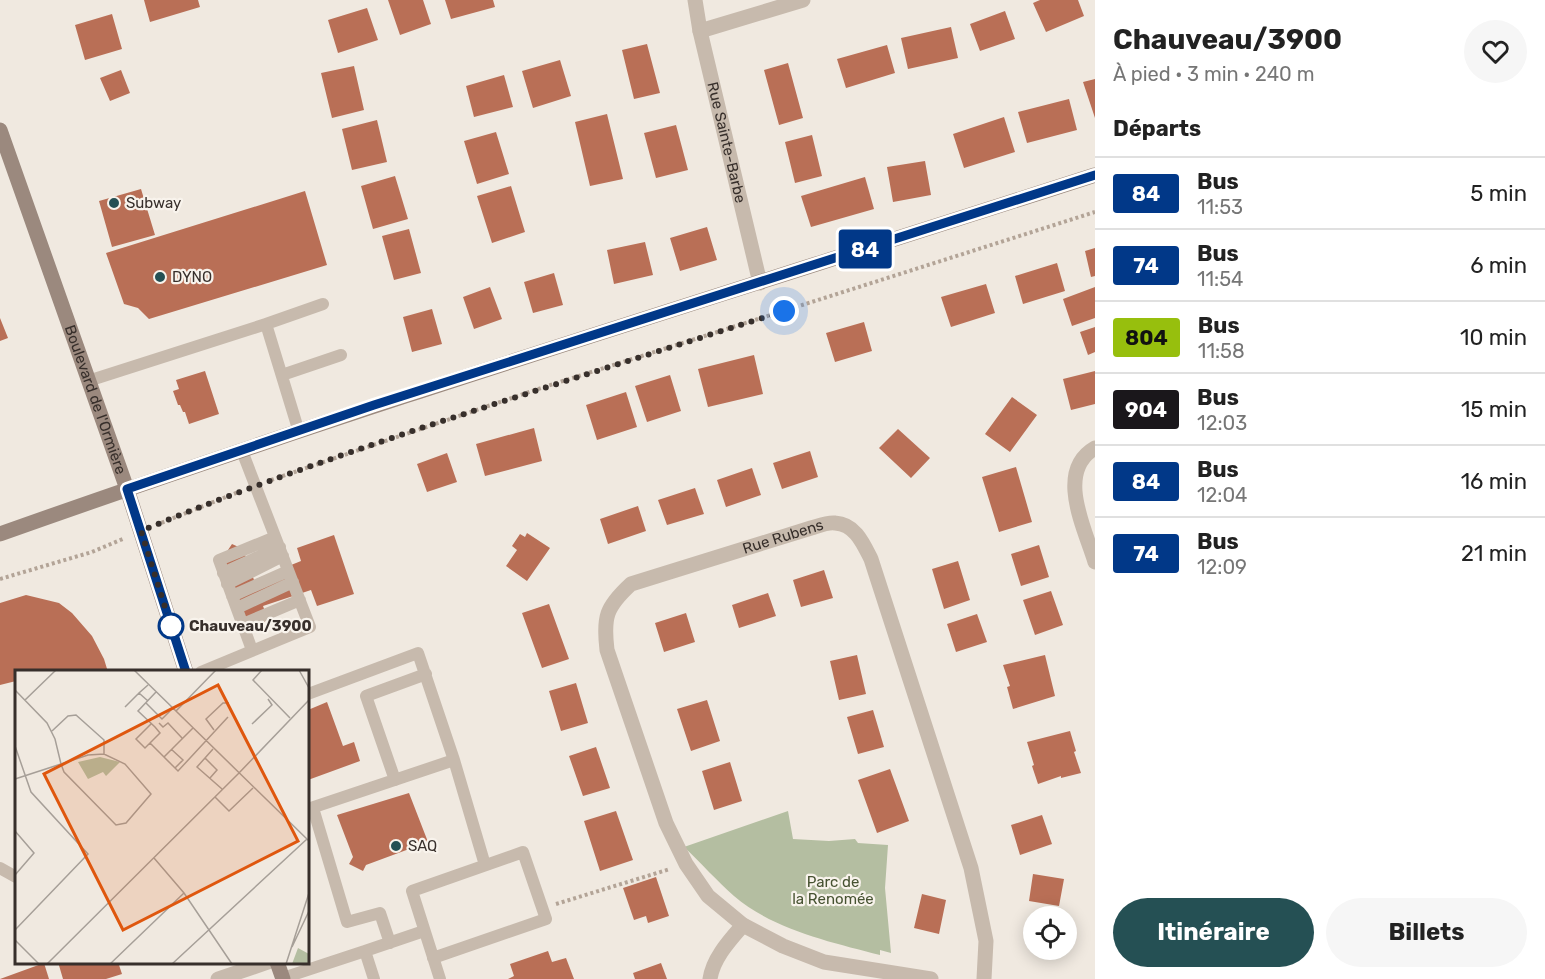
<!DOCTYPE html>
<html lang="fr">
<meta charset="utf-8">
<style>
:root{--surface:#fff;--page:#f6f6f6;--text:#222;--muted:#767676;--line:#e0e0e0;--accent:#255054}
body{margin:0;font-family:Rubik,sans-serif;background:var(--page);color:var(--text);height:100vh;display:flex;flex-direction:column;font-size:22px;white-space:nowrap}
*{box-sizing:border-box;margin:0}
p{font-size:20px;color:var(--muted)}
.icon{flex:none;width:33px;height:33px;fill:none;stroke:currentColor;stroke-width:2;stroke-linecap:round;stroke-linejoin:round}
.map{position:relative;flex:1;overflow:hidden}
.sheet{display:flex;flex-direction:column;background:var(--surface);width:450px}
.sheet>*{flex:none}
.badge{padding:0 12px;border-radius:4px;font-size:21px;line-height:39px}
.tools{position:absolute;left:1023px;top:906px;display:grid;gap:12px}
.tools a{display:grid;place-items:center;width:54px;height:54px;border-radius:50%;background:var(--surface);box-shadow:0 3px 15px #0003;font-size:30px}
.you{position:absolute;width:30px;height:30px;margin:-15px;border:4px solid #fff;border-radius:50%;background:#1a73e8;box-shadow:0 0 0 9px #1a73e833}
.map>.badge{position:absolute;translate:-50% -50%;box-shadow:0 0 0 3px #fff}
h2{padding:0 18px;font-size:22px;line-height:54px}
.round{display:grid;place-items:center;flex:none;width:63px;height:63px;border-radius:32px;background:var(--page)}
.head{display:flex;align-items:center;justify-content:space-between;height:102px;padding:0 18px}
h1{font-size:28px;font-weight:700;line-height:45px}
.button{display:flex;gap:12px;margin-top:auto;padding:12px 18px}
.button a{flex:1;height:69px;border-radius:36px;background:var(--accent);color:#fff;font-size:24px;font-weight:700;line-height:69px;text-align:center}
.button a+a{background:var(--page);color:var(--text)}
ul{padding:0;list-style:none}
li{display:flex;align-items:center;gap:18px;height:72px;padding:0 18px;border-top:2px solid var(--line)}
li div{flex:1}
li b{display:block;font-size:22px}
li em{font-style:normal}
li .badge{min-width:66px;font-weight:700;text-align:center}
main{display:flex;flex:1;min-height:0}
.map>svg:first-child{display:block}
</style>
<main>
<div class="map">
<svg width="1095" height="979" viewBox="0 0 1095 979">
<rect width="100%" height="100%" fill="#f0e9e0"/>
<path fill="#b4bea1" d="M788 811 793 839 829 841 855 839 858 843 888 845 885 888 891 953 880 950V955C831 942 774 930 734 896 717 881 701 863 684 847Z"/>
<path fill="#b96f56" d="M144 0H198L200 7 150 22Z
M388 0H423L431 24 400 35Z
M445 0H493L495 7 451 19Z
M1040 0H1078L1084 16 1046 32 1033 3Z
M367 8 378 40 338 53 328 20Z
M1005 11 1015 39 980 51 970 24Z
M112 14 122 49 85 60 75 25Z
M951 27 958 58 908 69 901 38Z
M647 44 660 93 634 99 622 50Z
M887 45 895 73 846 88 837 59Z
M560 60 571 96 533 108 522 71Z
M788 63 803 118 779 125 764 70Z
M354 66 364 110 332 118 321 73Z
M121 70 130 93 110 101 100 78Z
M504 75 513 107 474 117 466 86Z
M1095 79V118L1083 82Z
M1069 99 1077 130 1027 143 1018 112Z
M607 114 623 179 590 186 575 122Z
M1004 117 1015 152 964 168 953 134Z
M377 120 387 162 352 170 342 129Z
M676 125 688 170 656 178 644 133Z
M496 132 509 174 477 184 464 141Z
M812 135 822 176 795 183 785 142Z
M925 161 931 195 893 202 887 167Z
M395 176 408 219 373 229 361 186Z
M865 177 874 209 811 227 801 196Z
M511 186 525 232 492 243 477 196Z
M141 189 155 235 112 247 99 201Z
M305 191 327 265 149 319 138 308 124 304 106 253Z
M707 227 717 260 680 271 670 238Z
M409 229 421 273 394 280 382 236Z
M645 242 653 275 614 284 607 250Z
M1095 248V276L1091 277 1085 251Z
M1057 263 1065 291 1023 304 1015 276Z
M554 273 563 305 533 313 524 282Z
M986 284 995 313 951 327 941 297Z
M490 287 502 319 474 329 463 297Z
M1095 287V318L1072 326 1063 299Z
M432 309 442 344 412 352 403 317Z
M0 318 8 338 0 341Z
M864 322 872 351 835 362 826 333Z
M1095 327V352L1088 355 1080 332Z
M754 355 763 394 708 407 698 369Z
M205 371 219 414 189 424 185 412H183L180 405H178L173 391 179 389 176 380Z
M1095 371V404L1071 410 1063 379Z
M670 375 681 411 647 422 635 386Z
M626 392 637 427 597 440 586 405Z
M1012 397 1037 415 1010 452 985 434Z
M534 428 542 461 485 476 476 444Z
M898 429 930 458 911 478 879 448Z
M810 451 818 477 782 489 773 463Z
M447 453 457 482 427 492 417 464Z
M1016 467 1032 522 999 532 982 477Z
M752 468 761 495 726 507 717 480Z
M695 488 704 514 667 525 658 500Z
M638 506 646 531 608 544 600 519Z
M527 533 550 548 527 581 506 566 517 550 512 546 520 534 525 537Z
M334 535 354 594 317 606 311 590 263 606 267 617 262 628 252 630 244 622 224 556 232 544 243 549 254 580 301 561 297 548Z
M1039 545 1049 577 1021 586 1011 554Z
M958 561 970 600 944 609 932 569Z
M824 570 833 598 801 607 793 580Z
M1051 591 1063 625 1035 635 1023 600Z
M768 593 776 616 739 628 732 605Z
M26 595 59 603 72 613 92 636 104 659 108 672H16V681L0 685V603Z
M549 604 569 659 542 668 522 613Z
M686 613 695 642 664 652 655 623Z
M977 614 987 642 956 652 947 624Z
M857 655 866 694 839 700 830 661Z
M1045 655 1055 696 1013 709 1007 687 1010 686 1003 665Z
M576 683 588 723 561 731 549 691Z
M707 700 720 741 691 751 677 709Z
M327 702 343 746 354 742 360 761 308 780V710Z
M873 710 884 747 858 754 847 717Z
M1070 731 1076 751 1074 752 1081 773 1061 778V776L1038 784 1032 766 1034 765 1027 742Z
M596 747 610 788 583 796 569 756Z
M730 762 742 801 714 810 702 771Z
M890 769 909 821 877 833 858 780Z
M409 793 428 842 366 865 363 871 349 864 353 857 337 815Z
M616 811 633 860 600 871 584 821Z
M1042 815 1052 844 1020 855 1011 825Z
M1033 874 1064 879 1059 906 1029 901Z
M656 877 669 916 648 923 646 916 634 920 623 888Z
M922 894 946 900 939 934 914 928Z
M548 951 552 962 566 958 574 979H508L514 976 510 964Z
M58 962H118L122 974 106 979H63Z
M44 963 49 979H0Z
M661 963 667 979H635L633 973Z"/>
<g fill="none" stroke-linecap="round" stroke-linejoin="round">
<path stroke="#b3a497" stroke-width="4" stroke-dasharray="3 3" stroke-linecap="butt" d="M271 480 544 387 1095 212
M156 525 241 491
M0 579 92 552 125 538
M556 904 670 869"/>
<path stroke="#c7baad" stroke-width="12" d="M266 324 323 304
M282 375 341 355
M88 381 266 324 299 432
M223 573 280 547
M227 584 283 556
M232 596 288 571
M237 608 293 582
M243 624 300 600
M252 650 219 560 275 537
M201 672 310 627 242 451
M308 694 418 653 454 760 308 809
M454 760 485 865
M395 780 366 696 426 674
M313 808 347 922 380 913 390 943
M0 868 16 877
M365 951 424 931
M433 958 546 919 523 852 412 891 440 979
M283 978 365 951 374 979"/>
<g stroke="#c7baad" stroke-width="15">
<path id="s1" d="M695 0 700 31 760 283"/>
<path d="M700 31 803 0"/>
<path d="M1095 448C1055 471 1085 529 1095 562"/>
<path d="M218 979 268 962"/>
<path d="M710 979C713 958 730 940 743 925"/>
<path id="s2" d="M931 979 824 962 783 946 743 925 708 896 686 864 666 823 607 650C603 617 606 607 631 584L811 528C818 526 828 522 835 523 855 524 863 543 871 559L971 868 986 941 984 979"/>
</g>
<g stroke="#9b897e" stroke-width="15">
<path id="s3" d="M0 130 127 489 186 672"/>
<path d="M0 534C362 405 729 293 1095 175"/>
<path d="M277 962 283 979"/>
</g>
</g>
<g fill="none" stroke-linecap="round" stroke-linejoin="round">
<g stroke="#fff" stroke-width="14">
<path id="line" d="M186 672 127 489 374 405 1095 175"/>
</g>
<use href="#line" stroke="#013888" stroke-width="9"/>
<path stroke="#372f2b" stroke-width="6" stroke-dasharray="0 10.8" d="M171 626 141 531C229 494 319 463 409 432 534 391 659 351 784 311"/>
</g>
<g fill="#255054" stroke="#f8f3ec" stroke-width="2">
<circle cx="114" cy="203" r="6"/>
<circle cx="160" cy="277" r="6"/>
<circle cx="396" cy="846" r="6"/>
</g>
<circle fill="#fff" stroke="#013888" stroke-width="3" cx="171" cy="626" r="12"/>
<g text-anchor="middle" stroke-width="4.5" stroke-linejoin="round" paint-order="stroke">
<g font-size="15" fill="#372f2b" stroke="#f8f3ec">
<text dy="5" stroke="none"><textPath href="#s1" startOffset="146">Rue Sainte-Barbe</textPath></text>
<text dy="5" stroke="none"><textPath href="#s3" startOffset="286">Boulevard de l'Ormière</textPath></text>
<text dy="5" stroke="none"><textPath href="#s2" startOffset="744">Rue Rubens</textPath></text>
</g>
<g font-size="15" fill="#372f2b" stroke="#f8f3ec" text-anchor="start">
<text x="126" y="208">Subway</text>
<text x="172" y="282">DYNO</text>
<text x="408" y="851">SAQ</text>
</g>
<g font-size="15" font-weight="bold" fill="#372f2b" stroke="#f8f3ec" text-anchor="start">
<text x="189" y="631">Chauveau/3900</text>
</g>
<g font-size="15" fill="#465231" stroke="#f8f3ec">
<text x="833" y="887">Parc de<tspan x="833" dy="17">la Renomée</tspan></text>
</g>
</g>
<g transform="translate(15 670)">
<rect width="294" height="294" fill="#f0e9e0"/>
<path d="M85 87 105 92 91 106 88 102 73 109 63 92ZM283 278 294 284V294H277Z" fill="#b4bea1"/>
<path fill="none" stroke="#a69f98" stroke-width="1.5" d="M119 0 294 171M247 0 238 10 275 48M284 0 294 18M0 20 32 53 40 69 46 94 49 102 101 155 111 153 136 124 110 94 89 84 73 85 46 94 0 109M10 30 41 0M133 31 124 23 133 15M131 33 147 49 158 38M110 37 124 23M161 41 201 0M144 53 148 57 153 53 167 68M136 54 121 69 130 78 145 63 140 57 123 41 141 22M237 54 257 35 253 29M178 58 149 87 163 101 213 47M199 60 191 49 208 33H214M37 61 53 46 61 45 89 70V84M135 73 149 87M0 76 16 122 73 184 0 260M156 79 168 90 160 98M198 79 182 97 207 119M190 88 202 100 195 108M223 104 294 30M200 127 214 141 238 118M0 161 19 183 0 205M139 188 169 223 217 294M0 270 24 294M277 277 294 241M32 294 223 104M95 294 169 223M157 294 292 169M271 294 294 223"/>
<path fill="#df570e" fill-opacity="0.15" stroke="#df570e" stroke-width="3" d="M203 15 283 171 108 260 29 104Z"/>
<rect width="294" height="294" fill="none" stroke="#372f2b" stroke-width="3"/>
</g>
</svg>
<div class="tools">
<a><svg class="icon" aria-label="locate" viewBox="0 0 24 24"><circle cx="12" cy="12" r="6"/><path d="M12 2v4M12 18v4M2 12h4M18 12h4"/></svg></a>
</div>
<div class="you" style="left:784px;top:311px"></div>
<b class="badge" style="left:865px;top:249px;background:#013888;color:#fff">84</b>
</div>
<section class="sheet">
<div class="head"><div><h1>Chauveau/3900</h1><p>À pied · 3 min · 240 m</p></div><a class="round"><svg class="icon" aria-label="heart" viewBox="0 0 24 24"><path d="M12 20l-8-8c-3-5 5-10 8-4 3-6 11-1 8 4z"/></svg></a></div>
<h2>Départs</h2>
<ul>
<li><span class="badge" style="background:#013888;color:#fff">84</span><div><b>Bus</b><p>11:53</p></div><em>5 min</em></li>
<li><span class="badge" style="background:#013888;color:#fff">74</span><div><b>Bus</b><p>11:54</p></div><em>6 min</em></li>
<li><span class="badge" style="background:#97bf0d;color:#111">804</span><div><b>Bus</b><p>11:58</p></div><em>10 min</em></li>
<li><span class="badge" style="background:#1a171b;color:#fff">904</span><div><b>Bus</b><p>12:03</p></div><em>15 min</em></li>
<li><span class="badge" style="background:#013888;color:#fff">84</span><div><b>Bus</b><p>12:04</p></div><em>16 min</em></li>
<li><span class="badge" style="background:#013888;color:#fff">74</span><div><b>Bus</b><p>12:09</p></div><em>21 min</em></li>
</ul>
<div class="button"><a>Itinéraire</a><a>Billets</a></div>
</section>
</main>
